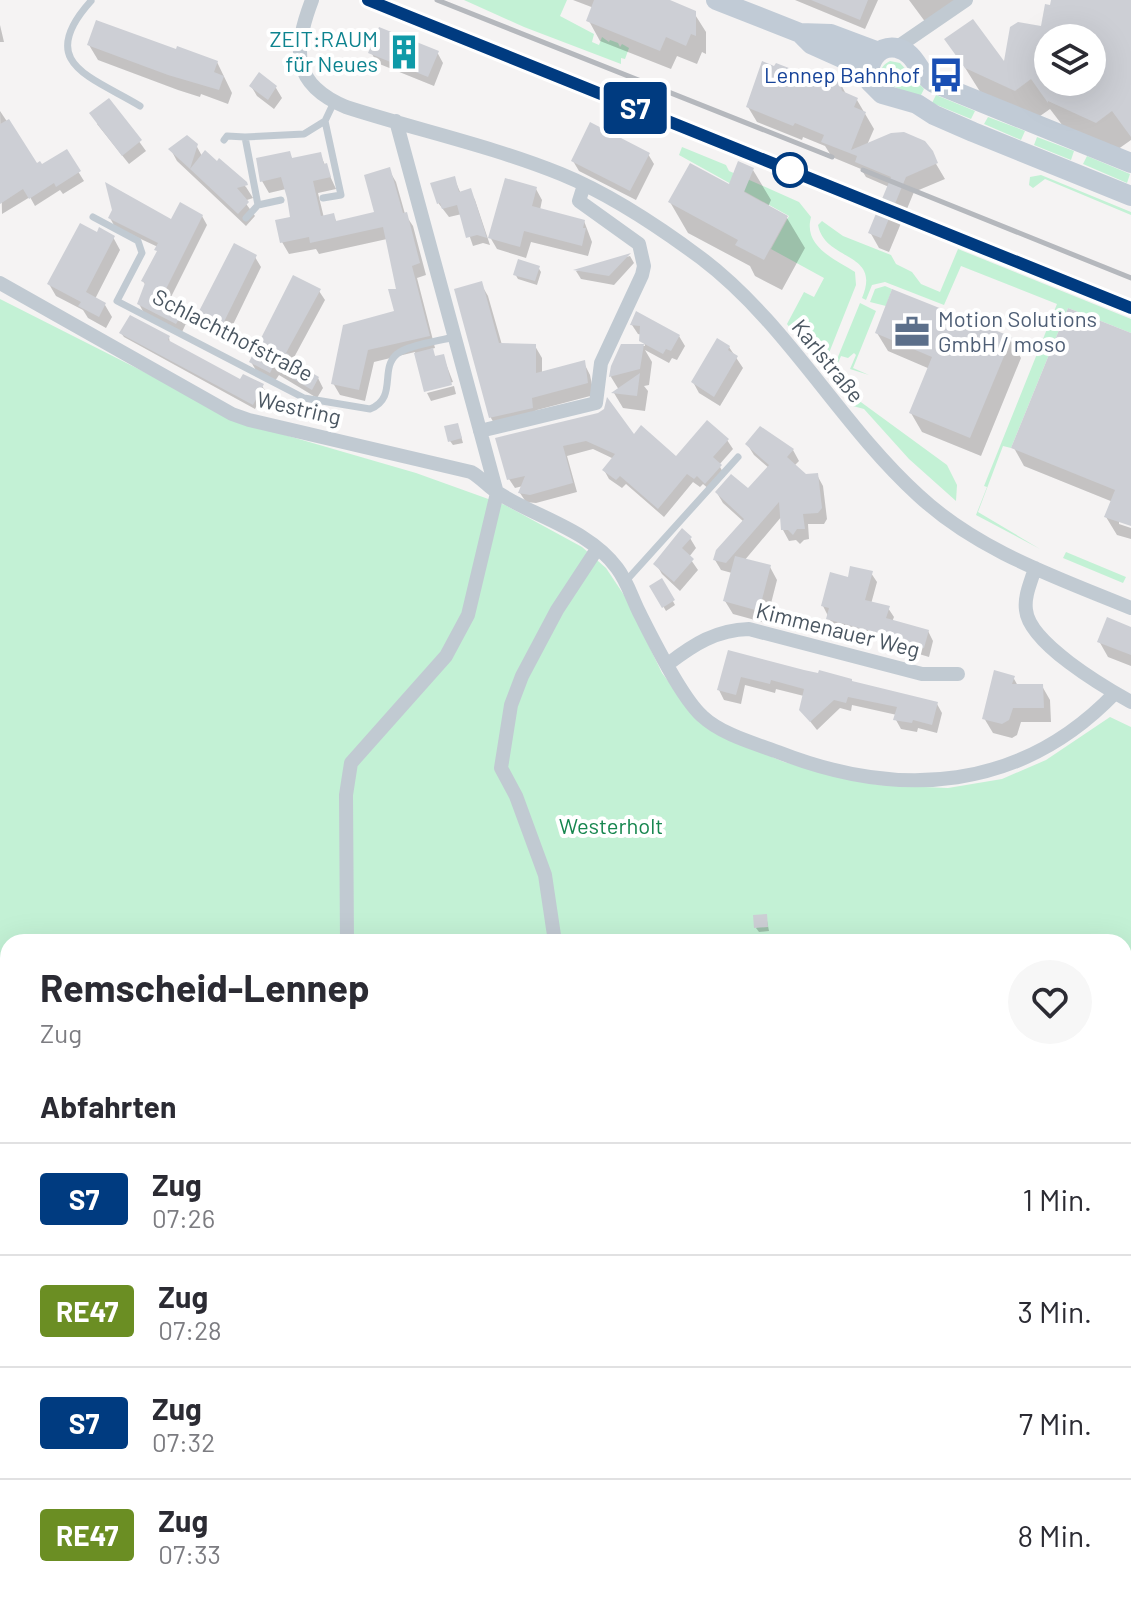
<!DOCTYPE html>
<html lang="de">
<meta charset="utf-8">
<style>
:root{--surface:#fff;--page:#f7f7f7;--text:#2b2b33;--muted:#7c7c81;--line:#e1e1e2}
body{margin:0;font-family:Barlow,sans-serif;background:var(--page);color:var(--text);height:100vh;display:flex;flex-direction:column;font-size:30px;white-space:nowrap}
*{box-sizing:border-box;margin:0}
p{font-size:26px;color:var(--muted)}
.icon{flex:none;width:44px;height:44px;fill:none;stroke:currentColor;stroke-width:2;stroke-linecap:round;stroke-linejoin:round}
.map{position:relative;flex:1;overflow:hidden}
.panel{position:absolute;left:0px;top:934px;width:1132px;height:674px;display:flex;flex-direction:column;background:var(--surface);border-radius:24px 24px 0 0;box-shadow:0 8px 32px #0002}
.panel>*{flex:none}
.badge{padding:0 16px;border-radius:6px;font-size:28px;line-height:52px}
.controls{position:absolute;left:1034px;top:24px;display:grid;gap:16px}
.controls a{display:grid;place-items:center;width:72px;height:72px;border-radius:50%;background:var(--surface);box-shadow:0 8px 32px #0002;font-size:40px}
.map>.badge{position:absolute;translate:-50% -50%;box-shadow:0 0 0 4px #fff}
h2{padding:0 40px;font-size:30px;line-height:72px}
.round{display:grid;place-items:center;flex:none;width:84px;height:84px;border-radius:42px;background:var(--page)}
.headline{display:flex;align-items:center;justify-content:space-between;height:136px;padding:0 40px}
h1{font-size:38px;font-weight:700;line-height:60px}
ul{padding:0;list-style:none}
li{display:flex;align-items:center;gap:24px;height:112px;padding:0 40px;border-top:2px solid var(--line)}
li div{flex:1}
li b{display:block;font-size:30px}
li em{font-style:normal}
li .badge{min-width:88px;font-weight:700;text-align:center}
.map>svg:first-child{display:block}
</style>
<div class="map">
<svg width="1131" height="1607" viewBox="0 0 1131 1607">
<rect width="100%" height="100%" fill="#f5f3f3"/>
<path fill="#c3f1d5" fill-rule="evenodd" d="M464 0H567L560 16 594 34 592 42 599 45 602 37 609 42 610 40 618 43 620 47 622 44 629 48 625 59 621 58V64L524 27Z
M890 61 900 63 924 89 919 99 885 82C878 74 880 66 890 61Z
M936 95 975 111 971 119 932 103Z
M988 117 1025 131 1021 140 984 124Z
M1037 137 1074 151 1071 160 1034 145Z
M682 147 726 165 729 171 799 202 811 217C803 247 835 259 855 272L856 285 825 363 819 364 787 324 804 292 814 297 824 278 771 249 789 216 679 155Z
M1087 156 1130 174 1127 183 1083 164Z
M1041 175 1131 212V215L1045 179 1033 188 1029 185 1030 177Z
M822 221 843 236 891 255 896 264 912 272 921 284 940 292 958 249 1131 319V333L1068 308 1011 448 1003 446 978 512 1040 549 976 515 987 487 984 486 1057 304 961 266 944 305 885 282 872 285 866 300 862 298C882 251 825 262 818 225Z
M885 286 892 289 886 306 870 302 875 289Z
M0 299 247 424 416 473 505 505 582 547 606 568 626 598 662 673 697 719 720 735 784 762 878 785 948 788 1002 779 1046 760 1110 717 1131 727V1607H0ZM8 942H1124V1600H8Z
M860 303 876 311 853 368 869 375 850 369 856 355 854 353 848 358 841 356 831 379V374Z
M843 389 947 465 957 485 956 501 909 459 864 409 853 406 841 391Z
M1066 552 1126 577 1123 583 1063 558Z"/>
<path fill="#0003" fill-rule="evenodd" d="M573 0H658L694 13 706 32V54L702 52 697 64 677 56 671 69 600 41 589 21 594 8Z
M795 0H878L865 29Z
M909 0H966L929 27Z
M1058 0H1128L1131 5V140L1114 152 1066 130 1050 109 1033 121 984 98 947 39 1005 66 1063 10ZM1048 38H1092V82H1048Z
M0 25 4 42H0Z
M89 45 177 51 217 62 232 93 228 104 201 94 200 97 178 90 98 60Z
M371 52H437L443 63 434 86 377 63Z
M259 75 276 88 282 98 274 109 257 96 251 86Z
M836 75 847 96 857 100 874 129 867 145 923 142 945 179 914 192 889 252 879 248 870 232 889 187 866 177 861 169 832 157 825 146 803 137 802 140 757 122 748 107 812 80Z
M109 100 146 151 129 164 97 124Z
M0 111 36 165 42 167 66 152 84 181 63 194 60 190 35 206 30 197 2 214Z
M196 145 202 156 217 164 219 161 246 187 253 198 244 201 255 216 246 226 177 161 171 150Z
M289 153 293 160 320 154 336 189 318 193 324 218 333 216 337 222 376 213 389 170 396 182 405 214 413 226 426 275 417 278 435 348 431 349 436 358 443 356 453 382 425 389 415 352 374 362 365 401 340 395 333 383 396 312 398 291 387 239 319 254 316 249 289 254 282 242 292 218 286 189 269 193 262 181Z
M648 154 654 164 636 200 579 171 573 161Z
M753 170 771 200 768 207 787 218 805 248 782 290 755 276 750 266 688 233 670 202 730 187Z
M454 178 461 194 470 191 475 200 490 245 483 243 473 246 462 214 449 217 439 204 433 184Z
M536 189 542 200 540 210 584 221 592 242 588 256 531 242 526 258 497 249 490 237Z
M202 216 207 225 170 299 185 306 190 315 182 332 144 313 139 304 146 286 143 281 158 253V247L115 227 110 218 171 222Z
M97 234 113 237 120 250 95 299 105 305 112 317 106 328 88 318 83 310 56 296 49 284Z
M630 256 634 263 614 285 581 279 576 271Z
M255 257 261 267 226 339 203 329 197 319Z
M538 267 541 272 537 285 518 279 515 274Z
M481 284 488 296 502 345 535 346 542 358V374L584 363 590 375 594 395 537 410 498 430 491 418 457 290Z
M319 291 325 300 291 363 318 378 323 388 317 398 279 375 275 381 257 372 251 362Z
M637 314 679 336 685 346 677 360 672 358 669 363 645 350 652 362 649 385 644 386 648 391 645 411 623 408 614 393 619 390 611 377 613 366 622 346H645L642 335 638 334 632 325Z
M121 333 169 337 170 344 241 382 262 386 265 390 255 409 124 337Z
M877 333 1010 339 1021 358 981 456 922 432 911 413 930 369 888 351Z
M1131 336V524L1119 520V524L1131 528V539L1117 535 1106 517 1113 502 1024 466 1014 448Z
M729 347 743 368 720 406 699 393 693 382Z
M454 386 456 394 431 401 427 393Z
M459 429 463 443 453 445 450 441Z
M634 438 676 459 727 440 733 449 719 465 725 476 711 491 703 484 700 487 693 482 664 517 626 484 622 488 609 479 604 470 614 459 593 449 567 456 577 492 536 503 526 502 520 493 523 486 515 488 509 479 497 439Z
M747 444 793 450 799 461 794 466 805 476 817 475 823 486 827 519 824 524H808L809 539 804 540 800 544 796 540 789 541 783 530 782 516 744 561 770 567 777 580 766 623 733 614 725 601 732 573 721 570 715 560 744 522 723 503 717 493 748 491 769 468 754 455Z
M690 538 696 548 689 557 698 570 680 591 662 574 656 564Z
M871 573 877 582 871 604 888 608 894 617 892 622 928 631 933 641 929 657 919 654 918 658 895 652 890 643 834 628 823 606 849 580Z
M662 581 675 605 666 611 652 587Z
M1131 629V666L1108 657 1099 641Z
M729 653 937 704 942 713 937 733 918 728 917 732 901 729 896 720 897 715 852 705 851 711 840 708 817 730 801 710 804 696 776 689 775 693 745 685 741 704 724 700 719 690Z
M1013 677 1018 686H1042L1050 700 1051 722H1021L1017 735 1012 738 993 733 984 718Z
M766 916 769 931 759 932 756 928Z"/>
<path fill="#cdcfd5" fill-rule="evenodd" d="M594 0H670L696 11V36L691 34 686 46 666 37 660 51 586 21Z
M811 0H868L860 20Z
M1051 0H1131V137L1112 111 1096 123 1048 101V103L1031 79 1015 91 965 68 944 39 973 19 1004 61 1010 27 1018 22 1041 26 1045 4 1050 5ZM1048 38H1092V82H1048Z
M96 20 176 49 177 46 218 61 214 72 224 76 219 90 168 75 87 45Z
M379 27 439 51 428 77 368 53Z
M762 61 774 66 776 63 812 77 827 69 838 74 842 91 858 98 854 107 866 112 851 150 891 133 904 132 925 141 933 151 938 163 906 177 881 238 868 233 891 177 855 162 857 156 821 142 824 135 795 123 793 126 746 107Z
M259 72 277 86 268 100 249 86Z
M109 98 142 140 122 156 89 113Z
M9 119 37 163 40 161 42 164 67 149 81 171 56 187 54 183 29 199 23 189 0 204V124Z
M590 122 650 153 630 191 571 161Z
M187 135 198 144 190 169 168 149Z
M205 150 217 161 219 158 247 182 248 185 237 188 249 202 238 214 190 169Z
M290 151 292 158 321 152 324 164 327 163 331 177 313 181 321 216 334 213 336 221 374 212 364 175 390 167 403 213 407 212 420 263 412 266 430 336 368 350 359 390 331 384 343 325 394 311 388 289H396L383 227 310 243 309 237 280 243 275 220 290 217 287 198 281 177 260 182 256 158Z
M738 161 754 168 744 192 788 216 764 260 735 245 738 240 668 202 690 163 729 184Z
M455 176 459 192 471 188 487 238 477 235 466 238 457 205 442 209 440 203 437 204 430 183Z
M505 178 537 187 532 206 585 220 583 228H586L582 246 524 231 520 247 488 238Z
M105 182 171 219 180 202 203 215 164 293 187 305 176 324 137 304 145 283 141 281 157 251 154 250 158 243 108 218 112 210Z
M80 223 97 232 99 227 115 236 86 292 106 303 99 317 78 306 81 302 47 284Z
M234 243 257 255 220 330 195 319Z
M631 253 609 276 573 270Z
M518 259 540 266 535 281 513 275Z
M293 275 321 289 286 353 289 354 287 358 319 377 312 390 273 367 270 373 249 362Z
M482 281 499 343 536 344V373L585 360 588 383 532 398 533 408 489 418 454 289Z
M892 289 1012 337 970 438 909 413 932 357 875 333Z
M1068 308 1131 333V526L1104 517 1115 490 1011 448Z
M636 311 680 335 671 351 666 349 663 354 639 341 640 326 630 325Z
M130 315 170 336 168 340 240 379 243 374 264 384 253 405 119 333Z
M717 338 730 346 728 350 738 356 714 397 691 382Z
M621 344H644L640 369 609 377 611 366Z
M433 348 435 356 444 354 452 385 424 392 414 353Z
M640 373 637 396 611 393Z
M607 397 634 434 641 425 676 456 707 420 729 439 713 457 722 465 705 484 697 476 694 479 687 474 658 509 620 476 616 480 602 470 615 454 586 441 563 446 573 483 530 495 518 493 525 476 507 480 495 438 598 413 604 409Z
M458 423 462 438 448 442 444 426Z
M760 426 794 449 787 457 806 474 818 473 822 508 818 513 803 514 805 529H797L793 535 788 530H781L779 502 726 563 713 560 716 550 744 519 715 492 731 474 748 488 769 465 745 444Z
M682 528 692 537 682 548 694 559 674 582 653 564Z
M735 556 771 565 759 611 723 601Z
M850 566 873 571 865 600 890 606 886 618 929 630 924 648 914 646 913 649 887 643 889 636 826 619 829 608 821 606 830 572 848 577Z
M662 578 675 600 662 608 649 586Z
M1107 617 1131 627V655L1097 642Z
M728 650 804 670 818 673 819 670 852 679V681L938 702 932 725 913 720 912 723 893 720 897 707 848 697 846 703 834 700 810 722 799 710 804 689 771 680 770 684 741 677 736 695 717 690Z
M994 670 1015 676 1012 684H1043L1044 708H1013L1009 720 1002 724 982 719Z
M767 914 768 927 754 928 753 915Z"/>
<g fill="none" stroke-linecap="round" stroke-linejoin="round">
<path stroke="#c1cad2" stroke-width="7" d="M91 1C35 63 90 76 140 106
M224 140 227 136 245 137
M323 198 341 195 325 121 334 102
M281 200 258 205 245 137 304 134 325 121
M93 217 138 241 142 253 117 301 304 398 370 409C398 398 379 369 397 354 408 345 439 341 454 337
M246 218 258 205
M625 582 738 457"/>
<path stroke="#c1cad2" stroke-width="14" d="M312 0C293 50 291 84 346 107 417 130 492 146 561 174 610 194 658 226 701 258 787 323 839 423 918 495 978 551 1056 577 1131 608
M896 48 966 0
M0 283 232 414 249 420 471 472C482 478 489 488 500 494 538 518 589 530 617 568 627 581 632 598 639 612 652 638 681 697 702 716 721 734 753 743 778 752 900 800 1021 791 1115 693
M480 431 596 403 601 363 642 275 644 266 639 244 579 201 584 185
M1035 568C1031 582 1024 596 1026 610 1029 643 1104 687 1131 702
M668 664C694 644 716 630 749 629L922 674H958
M347 942 346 795 351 763 446 656 468 615 497 493 396 121
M555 942 545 875 516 796 501 768 511 705 522 676 557 610 597 549
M655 1600 658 1607
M174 1607 177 1600"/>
<path stroke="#c1cbd6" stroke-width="20" d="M716 0 800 33 811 44 869 70
M800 33 831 34 879 52
M1131 163 934 83C918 74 917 53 897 48 876 44 866 65 870 82L882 94 917 104 934 115 973 132 1131 196"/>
<path stroke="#b5b8bd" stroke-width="5" d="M368 0 1131 308
M437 0 832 157
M863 170 1131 278"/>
</g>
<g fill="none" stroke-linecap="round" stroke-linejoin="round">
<g stroke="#fff" stroke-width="18">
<path id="line" d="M368 0 1131 308"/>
</g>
<use href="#line" stroke="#003b80" stroke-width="12"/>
</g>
<defs>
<g id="building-bare" transform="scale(2.76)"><path d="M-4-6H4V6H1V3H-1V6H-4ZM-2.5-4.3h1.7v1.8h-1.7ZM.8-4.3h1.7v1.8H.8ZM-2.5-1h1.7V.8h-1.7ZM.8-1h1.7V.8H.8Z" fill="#0f9aa8" stroke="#fff" stroke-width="2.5" paint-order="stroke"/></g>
<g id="bus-bare" transform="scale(2.76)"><path d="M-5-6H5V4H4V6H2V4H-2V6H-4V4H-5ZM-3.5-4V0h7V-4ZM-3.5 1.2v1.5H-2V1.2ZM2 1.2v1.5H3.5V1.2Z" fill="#1a4fb4" stroke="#fff" stroke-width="2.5" paint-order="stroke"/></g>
<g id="office-bare" transform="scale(2.76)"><path d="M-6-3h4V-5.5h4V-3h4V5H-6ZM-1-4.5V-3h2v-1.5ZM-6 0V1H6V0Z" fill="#5c6f8a" stroke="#fff" stroke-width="2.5" paint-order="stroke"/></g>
</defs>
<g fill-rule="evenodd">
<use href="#building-bare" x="404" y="52"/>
<use href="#bus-bare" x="946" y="75"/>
<use href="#office-bare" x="912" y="332"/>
</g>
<circle fill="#fff" stroke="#003b80" stroke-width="4" cx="790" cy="170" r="16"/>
<g text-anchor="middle" stroke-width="8" stroke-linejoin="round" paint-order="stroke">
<g font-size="22" fill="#0d838f" stroke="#fff" text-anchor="end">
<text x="378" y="47">ZEIT:RAUM<tspan x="378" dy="25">für Neues</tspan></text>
</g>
<g font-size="22" fill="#164399" stroke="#fff" text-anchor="end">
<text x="920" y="83">Lennep Bahnhof</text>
</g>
<g font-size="22" fill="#4e5e75" stroke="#fff" text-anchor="start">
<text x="938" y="327">Motion Solutions<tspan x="938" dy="25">GmbH / moso</tspan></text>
</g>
<g font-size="22" fill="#4a5661" stroke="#fff">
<text transform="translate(233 335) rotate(27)" y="8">Schlachthofstraße</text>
<text transform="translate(828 361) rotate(51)" y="8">Karlstraße</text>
<text transform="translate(299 408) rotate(13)" y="8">Westring</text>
<text transform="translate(838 630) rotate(14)" y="8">Kimmenauer Weg</text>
</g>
<g font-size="22" fill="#17864f" stroke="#fff">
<text x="611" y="834">Westerholt</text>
</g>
</g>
</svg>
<div class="controls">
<a><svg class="icon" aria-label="layers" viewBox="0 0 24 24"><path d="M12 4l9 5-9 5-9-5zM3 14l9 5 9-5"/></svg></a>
</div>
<b class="badge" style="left:635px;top:108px;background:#003b80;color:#fff">S7</b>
<section class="panel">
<div class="headline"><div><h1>Remscheid-Lennep</h1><p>Zug</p></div><a class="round"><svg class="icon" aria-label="heart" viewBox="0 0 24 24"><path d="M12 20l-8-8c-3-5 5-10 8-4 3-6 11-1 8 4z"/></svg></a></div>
<h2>Abfahrten</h2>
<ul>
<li><span class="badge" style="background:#003b80;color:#fff">S7</span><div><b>Zug</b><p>07:26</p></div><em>1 Min.</em></li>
<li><span class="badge" style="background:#6b8e23;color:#fff">RE47</span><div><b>Zug</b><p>07:28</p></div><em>3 Min.</em></li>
<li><span class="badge" style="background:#003b80;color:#fff">S7</span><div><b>Zug</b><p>07:32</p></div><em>7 Min.</em></li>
<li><span class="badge" style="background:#6b8e23;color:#fff">RE47</span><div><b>Zug</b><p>07:33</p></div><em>8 Min.</em></li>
</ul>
</section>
</div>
